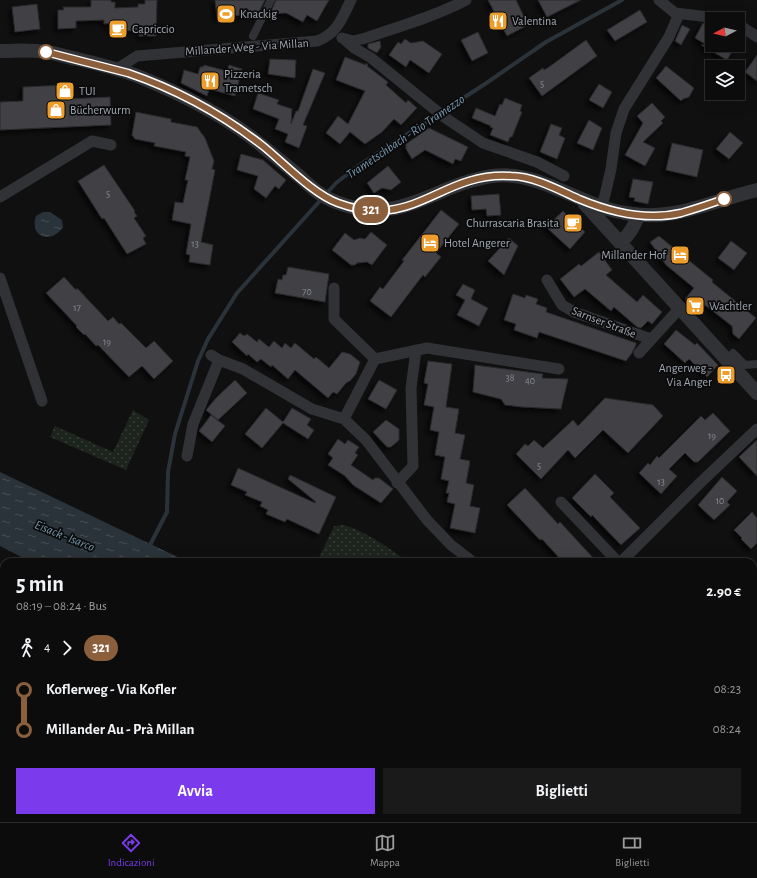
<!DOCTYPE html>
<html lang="it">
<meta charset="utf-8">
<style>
:root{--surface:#0c0c0d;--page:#1a1a1b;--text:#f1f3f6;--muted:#9a9b9d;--line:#2c2c2e;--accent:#7c3aed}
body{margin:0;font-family:"Alegreya Sans",sans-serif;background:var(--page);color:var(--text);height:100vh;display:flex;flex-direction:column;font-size:15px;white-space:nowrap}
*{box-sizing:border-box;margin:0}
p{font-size:13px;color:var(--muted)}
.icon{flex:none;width:22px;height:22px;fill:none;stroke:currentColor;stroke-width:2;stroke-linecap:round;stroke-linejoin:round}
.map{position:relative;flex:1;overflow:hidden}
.panel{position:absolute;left:0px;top:558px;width:757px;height:264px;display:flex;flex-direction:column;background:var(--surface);border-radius:12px 12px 0 0;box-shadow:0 4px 16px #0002,0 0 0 1px var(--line)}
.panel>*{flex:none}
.badge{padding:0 8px;border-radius:13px;font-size:14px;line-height:26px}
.needle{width:26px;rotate:263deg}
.tools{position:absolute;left:705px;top:12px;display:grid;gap:8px}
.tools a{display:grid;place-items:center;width:40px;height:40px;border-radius:0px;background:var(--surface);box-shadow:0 4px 16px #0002,0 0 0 1px var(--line);font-size:20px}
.map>.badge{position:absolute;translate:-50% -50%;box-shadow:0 0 0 2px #fff}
.legs{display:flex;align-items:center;gap:6px;height:44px;padding:0 16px;font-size:13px}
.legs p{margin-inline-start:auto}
.headline{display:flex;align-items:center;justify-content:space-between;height:68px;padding:0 16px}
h1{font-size:22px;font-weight:700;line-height:30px}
.primary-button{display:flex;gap:8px;margin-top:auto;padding:8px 16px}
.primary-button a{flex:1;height:46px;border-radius:0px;background:var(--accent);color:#fff;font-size:16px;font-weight:700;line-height:46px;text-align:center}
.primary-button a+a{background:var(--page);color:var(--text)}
ul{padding:0 16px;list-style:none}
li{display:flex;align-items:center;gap:14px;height:40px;font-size:15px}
li i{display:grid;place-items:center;width:6px;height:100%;margin:0 5px;background:currentColor}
li i::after{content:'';width:10px;height:10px;margin:-5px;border:3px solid;border-radius:50%;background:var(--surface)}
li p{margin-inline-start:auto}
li:first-child i{background:linear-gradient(#0000 50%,currentColor 0)}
li:last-child i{background:linear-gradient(currentColor 50%,#0000 0)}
.menu{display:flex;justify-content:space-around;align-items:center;height:56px;border-top:1px solid var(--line);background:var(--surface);font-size:11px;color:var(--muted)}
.menu a{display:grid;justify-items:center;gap:2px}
.menu .selected{color:var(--accent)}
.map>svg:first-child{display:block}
</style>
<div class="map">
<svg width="757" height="822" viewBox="0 0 757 822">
<defs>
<pattern id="park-dots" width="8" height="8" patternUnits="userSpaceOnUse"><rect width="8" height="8" fill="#1c241d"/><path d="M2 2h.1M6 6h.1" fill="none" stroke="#3a413b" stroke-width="1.8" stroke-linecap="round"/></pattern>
<pattern id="water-ripples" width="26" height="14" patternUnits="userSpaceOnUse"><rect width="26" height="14" fill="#2a3339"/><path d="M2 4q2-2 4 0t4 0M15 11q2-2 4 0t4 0" fill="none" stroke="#464e53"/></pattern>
<filter id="shadow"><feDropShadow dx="-3.5" dy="3.5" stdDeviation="2" flood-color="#0009"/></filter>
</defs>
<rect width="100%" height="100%" fill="#101011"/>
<path fill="url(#park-dots)" d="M133 410 149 420 126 470 50 437 55 426 113 452Z
M344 525C361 529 393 550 408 562H317L334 526Z
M389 818H434L440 822H387Z"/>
<path fill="url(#water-ripples)" d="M43 212H50L62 220 63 227C51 245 29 237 36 216Z
M0 472 188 562H31L0 546Z
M498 818H653L659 822H504Z"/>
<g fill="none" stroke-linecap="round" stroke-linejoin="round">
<path stroke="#2a3339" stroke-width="4" d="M149 547 167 512 168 472 175 434 198 361 208 339 237 293 336 183 358 166 485 84 546 42 622 0"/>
</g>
<path fill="#3f4044" stroke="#2a2a2d" filter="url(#shadow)" d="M91 0H111V2H115V8L138 7V4H145V0H157L156 36H139V30L112 32 111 23 104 24V20L76 21V28L58 29V10H64L63 7H91Z
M215 0H265L258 14 217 17Z
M276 0H329L317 21 307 15 303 22 286 13 270 14Z
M488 0H516L528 25 507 36Z
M538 0H581L547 17Z
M37 4 40 29 15 32 12 7Z
M640 10 647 22 615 41 607 30Z
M703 23 712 29V45H736L727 60 701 45H707L695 38Z
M682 25 690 29 681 45 675 41Z
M478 32 488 53 472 61 461 40Z
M405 39 411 43 423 41 442 54 429 73 410 60 406 67 389 55 398 42 401 44Z
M586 40 597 56 542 96 529 78 543 68 544 70 549 67Z
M380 41 381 47 377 53 368 48V44Z
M757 55V81L745 72Z
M345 57 366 65V63L368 65 367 66 388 82 386 85 406 103 408 100 417 108 401 125 394 119 382 132 365 144 350 132 340 144 326 133 338 116 348 124 365 91 336 80Z
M270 59 296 60 295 78 268 74Z
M204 65 227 71 229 65 242 69 235 96 209 89 207 96 181 83 184 70 198 74 200 67H203Z
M666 66 694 88 689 97 683 99 681 101 656 78Z
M313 69 325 73 303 125 307 126 299 148 285 142 288 134 275 129 279 119 253 109 258 93 279 100 277 104 292 109 291 124 296 111H298Z
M599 84 612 92 603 108 589 100Z
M67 85 68 99 110 97 111 125 0 130V102L23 101V87Z
M505 98 522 105 520 111 522 112 512 137H510L508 142 490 135 493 128 490 127 491 126 472 118 476 108 495 116 500 104 502 105Z
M652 103 665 117 661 121 663 123 643 142 655 148 645 166 625 155 643 123 637 116Z
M136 112 171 119V122L197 127 205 138 214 161 212 169 215 170 201 242 213 245 210 265 189 262 190 255 186 254 191 224 172 220 175 202 183 203 188 180H185L190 157 185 156 186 152 154 146 155 143 135 139 132 135Z
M589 120 602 128 593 150 577 143Z
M551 124 562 128 559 135 565 138 557 159 540 152Z
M429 128 468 147 461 161 455 159 453 164 425 150 412 159 406 149V144Z
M730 132 743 143 729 159 716 149Z
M672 143 703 150 697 177 666 170Z
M241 154 263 160 286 180 279 189 275 186 266 198 254 189 258 176 237 170Z
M104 165 135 211 134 212 137 216 134 218 146 236 143 238 146 244 127 254 104 218 102 219 78 181Z
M388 166 401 182 391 190 382 188 374 193 367 183Z
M633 179 653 182 648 204 634 201 635 198 629 197Z
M499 194 501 215 487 216 486 209 472 210 471 196Z
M441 210 459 224 436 253 441 257 425 277 423 275 391 317 370 301 380 287 383 289 404 261 402 260Z
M563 211 585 232 570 249 546 227Z
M371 232 387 245 372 265 367 262 357 263 355 265H351L332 250 345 233 354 240 360 238 365 239Z
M659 236 713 280 712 282 756 318 739 339 733 334 732 326 705 305 699 314 685 299 694 288 666 265 650 242Z
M509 238 518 246 504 275 488 261Z
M731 241 747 253 734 270 718 258Z
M599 252 612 270 606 275 637 302 643 295 662 312 652 324 648 321 641 328 637 327 614 307 611 311 585 289 574 297 560 279 579 264 581 266Z
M288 267 329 274 325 302 275 293 278 279 282 280 283 275H286Z
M64 277 76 290 77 288 108 321 113 317 119 324 121 323 146 348 154 341 173 361 154 379 142 366 129 377 98 345 96 346 85 334 84 335 76 327 77 326 46 293Z
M463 284 475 290 471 299 488 308 479 326 457 315 465 300 456 295Z
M513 294 525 298 526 295 538 299 536 304 547 308 546 312 636 343V345L632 353 626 361 539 332 537 338 514 330 516 324 504 320Z
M676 330 695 345 697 343 718 365 707 377 689 359 685 363 664 344Z
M240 333 244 336 247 334 257 342 259 339 269 347 274 341 282 348 285 343 291 348 295 343 314 359 316 357 329 368 342 352 350 354 360 362 356 374 350 381 346 383 337 394 333 392 328 398 295 370 288 379 272 365 271 367 261 359 257 362 248 354 247 356 232 342Z
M428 361 452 364 446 407 459 409 455 433 465 435 460 459 470 461 466 483 474 485 470 506 480 508 475 533 450 528 455 504 447 502 449 493H446L449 481 441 479 445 457 435 455 439 432 430 430 434 407 424 405 428 384 424 383Z
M475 365 543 374 542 378 568 379 561 409 522 407 505 405 501 399 473 392Z
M235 380 247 393 218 420 206 410 216 398Z
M379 380 397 390 386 409 368 399Z
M605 398 653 405 663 416 628 453 603 430 575 458 568 450 541 479 516 454 525 444 528 446 534 440 543 448 573 420 578 426Z
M266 408 283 422 292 408 311 419 307 425 314 430 308 439 283 423 262 448 245 434Z
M713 413 730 431 698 462H694L685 453 669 469 677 476 661 494 639 473 648 463 650 465 657 456 659 458 701 416 705 420Z
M211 415 225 426 212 442 199 431Z
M386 420 399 429V440L391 447H387L373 432Z
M338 439 345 444 348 440 359 447 355 453 358 455 351 465 373 480 375 478H379L393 489 381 503 353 485 345 476 328 465 333 458 328 454Z
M757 440V476L739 457Z
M238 468 315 503 316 502 288 479 290 475 336 497 319 534 287 519 285 522 266 514 268 510 260 506 262 502 245 495 247 492 231 485Z
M595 474 614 493 610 497 640 528 621 545 592 515 591 517 572 498Z
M722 477 737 491 727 502 730 505 714 520 698 505Z
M525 488 558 524 560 522 597 562H563L542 539 540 540 507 505Z
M752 512 757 518V543L751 549 741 539 742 538 734 530Z"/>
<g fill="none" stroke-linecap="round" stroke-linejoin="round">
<path stroke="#313236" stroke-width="8" d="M253 36 271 0
M733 353 745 365 757 364"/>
<path stroke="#313236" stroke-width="11" d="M659 0 675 13 726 19
M738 24 757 37
M342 38 353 41 362 39C398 27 433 17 466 0
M345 40 354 48 370 57 444 117 483 143 537 162 564 176
M117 69 137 56 317 41C338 33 342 18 351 0
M0 197 92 141 111 145
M601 208 605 195 611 169 616 133 624 109 669 37 679 14
M0 278 42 401
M547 280 562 305 574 312 651 339
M334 288V319L375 359
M639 353 679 309
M211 355 219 360 243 369 312 409 344 419 366 440 427 520 451 545 473 562
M344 419 375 359 427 348 559 369
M187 456 193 424 219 360
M397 483 413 466 411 388 416 350
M561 502 618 562
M621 562 701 482 757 429
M753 655 757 656
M0 696H4
M0 715 4 740
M0 789 4 785
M36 822 39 818
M150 822 155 818"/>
<path stroke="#313236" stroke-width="14" d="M0 51C15 51 30 49 45 52 56 53 66 57 77 59 98 64 120 69 140 77 179 93 218 112 251 137 268 150 283 163 299 176 310 186 321 197 336 202 400 228 434 184 493 176 539 170 581 206 625 213 676 222 710 201 757 190
M584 203 757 393
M620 243C629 235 635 226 638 215"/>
</g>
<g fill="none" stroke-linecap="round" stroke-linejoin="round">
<g stroke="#fff" stroke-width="9">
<path id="line-1" d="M46 52 128 73C175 89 223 115 263 146 284 163 313 194 338 203 354 209 372 212 389 210 417 207 442 189 469 181 482 177 497 175 511 176 533 176 559 190 579 199 610 212 647 221 681 213 695 209 710 204 724 199"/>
</g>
<use href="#line-1" stroke="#8b5e3c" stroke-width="6"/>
</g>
<defs>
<g id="stadium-square" transform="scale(1)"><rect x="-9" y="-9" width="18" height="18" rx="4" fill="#ed9d2c" stroke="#0b0b0c"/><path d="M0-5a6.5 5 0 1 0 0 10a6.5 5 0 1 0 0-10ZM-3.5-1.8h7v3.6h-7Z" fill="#fff"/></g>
<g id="restaurant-square" transform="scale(1)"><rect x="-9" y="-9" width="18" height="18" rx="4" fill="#ed9d2c" stroke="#0b0b0c"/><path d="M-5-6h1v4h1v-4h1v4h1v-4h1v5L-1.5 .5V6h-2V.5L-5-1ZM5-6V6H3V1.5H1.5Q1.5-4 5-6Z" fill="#fff"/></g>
<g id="cafe-square" transform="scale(1)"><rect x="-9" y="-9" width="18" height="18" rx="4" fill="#ed9d2c" stroke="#0b0b0c"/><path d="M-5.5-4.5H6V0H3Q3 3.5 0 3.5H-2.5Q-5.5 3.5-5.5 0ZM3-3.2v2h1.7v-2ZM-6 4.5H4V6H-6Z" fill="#fff"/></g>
<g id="shop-square" transform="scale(1)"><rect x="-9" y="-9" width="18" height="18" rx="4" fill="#ed9d2c" stroke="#0b0b0c"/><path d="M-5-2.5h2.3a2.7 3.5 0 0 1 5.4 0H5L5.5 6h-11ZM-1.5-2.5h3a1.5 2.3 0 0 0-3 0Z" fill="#fff"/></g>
<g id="hotel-square" transform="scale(1)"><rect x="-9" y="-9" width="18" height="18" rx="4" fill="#ed9d2c" stroke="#0b0b0c"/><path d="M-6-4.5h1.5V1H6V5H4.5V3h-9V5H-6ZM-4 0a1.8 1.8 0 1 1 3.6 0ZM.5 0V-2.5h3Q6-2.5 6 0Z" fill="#fff"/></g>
<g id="supermarket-square" transform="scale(1)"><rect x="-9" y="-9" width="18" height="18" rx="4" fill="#ed9d2c" stroke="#0b0b0c"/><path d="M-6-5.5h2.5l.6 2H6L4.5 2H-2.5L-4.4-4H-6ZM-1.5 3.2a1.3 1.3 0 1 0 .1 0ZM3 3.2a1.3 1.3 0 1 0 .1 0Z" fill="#fff"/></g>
<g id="bus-square" transform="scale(1)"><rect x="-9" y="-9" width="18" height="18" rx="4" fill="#ed9d2c" stroke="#0b0b0c"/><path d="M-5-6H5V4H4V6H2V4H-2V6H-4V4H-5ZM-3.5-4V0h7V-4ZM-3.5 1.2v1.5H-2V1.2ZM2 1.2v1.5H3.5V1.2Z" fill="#fff"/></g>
</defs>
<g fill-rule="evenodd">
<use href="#stadium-square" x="226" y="14"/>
<use href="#restaurant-square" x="498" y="21"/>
<use href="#cafe-square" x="118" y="29"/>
<use href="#restaurant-square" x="210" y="81"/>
<use href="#shop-square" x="65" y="91"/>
<use href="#shop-square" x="56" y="110"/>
<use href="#cafe-square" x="573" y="223"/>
<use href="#hotel-square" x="430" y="243"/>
<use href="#hotel-square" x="680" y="255"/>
<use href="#supermarket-square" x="695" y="306"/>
<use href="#bus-square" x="726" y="375"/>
</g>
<g fill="#fff" stroke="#8b5e3c" stroke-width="2">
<circle cx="46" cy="52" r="7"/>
<circle cx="724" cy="199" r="7"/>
</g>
<g text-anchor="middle" stroke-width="3.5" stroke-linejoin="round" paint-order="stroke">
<g font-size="10" fill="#888e96">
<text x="542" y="87">5</text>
<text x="108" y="197">5</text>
<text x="195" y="247">13</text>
<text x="307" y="295">70</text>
<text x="77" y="311">17</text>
<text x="107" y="345">19</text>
<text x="510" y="381">38</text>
<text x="530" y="384">40</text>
<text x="712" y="439">19</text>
<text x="539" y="469">5</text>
<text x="661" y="485">13</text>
<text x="720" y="504">10</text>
</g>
<g font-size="12" fill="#a1a8b2" stroke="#0b0b0c" text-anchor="start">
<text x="240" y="18">Knackig</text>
<text x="512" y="25">Valentina</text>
<text x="132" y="33">Capriccio</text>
<text x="224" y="78">Pizzeria<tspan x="224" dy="14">Trametsch</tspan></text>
<text x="79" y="95">TUI</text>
<text x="70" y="114">Bücherwurm</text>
<text x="559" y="227" text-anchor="end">Churrascaria Brasita</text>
<text x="444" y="247">Hotel Angerer</text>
<text x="666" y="259" text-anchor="end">Millander Hof</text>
<text x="709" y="310">Wachtler</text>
<text x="712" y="372" text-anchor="end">Angerweg -<tspan x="712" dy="14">Via Anger</tspan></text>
</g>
<g font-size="12" fill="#a1a8b2" stroke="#0b0b0c">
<text transform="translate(247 47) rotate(-4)" y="4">Millander Weg - Via Millan</text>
<text transform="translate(604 322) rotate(21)" y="4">Sarnser Straße</text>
</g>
<g font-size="13" font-style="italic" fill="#7898ad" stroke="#0b0b0c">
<text transform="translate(405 136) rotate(-34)" y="5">Trametschbach - Rio Tramezzo</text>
<text transform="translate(65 535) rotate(22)" y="5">Eisack - Isarco</text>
</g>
</g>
</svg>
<div class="tools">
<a><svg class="needle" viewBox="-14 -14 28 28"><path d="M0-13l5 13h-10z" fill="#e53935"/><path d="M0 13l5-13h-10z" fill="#9a9b9d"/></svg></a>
<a><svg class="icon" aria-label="layers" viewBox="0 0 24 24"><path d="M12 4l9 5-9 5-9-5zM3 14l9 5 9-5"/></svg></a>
</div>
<b class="badge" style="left:371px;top:210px;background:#8b5e3c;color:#fff">321</b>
<section class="panel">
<div class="headline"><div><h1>5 min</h1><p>08:19 – 08:24 · Bus</p></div><b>2.90 €</b></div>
<div class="legs"><svg class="icon" aria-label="walk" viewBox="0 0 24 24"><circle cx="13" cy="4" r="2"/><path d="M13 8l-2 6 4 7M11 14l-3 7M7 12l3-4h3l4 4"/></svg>4<svg class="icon" aria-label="forward" viewBox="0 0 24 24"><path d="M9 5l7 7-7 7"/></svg><b class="badge" style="background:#8b5e3c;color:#fff">321</b></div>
<ul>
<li><i style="color:#8b5e3c"></i><b>Koflerweg - Via Kofler</b><p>08:23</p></li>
<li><i style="color:#8b5e3c"></i><b>Millander Au - Prà Millan</b><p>08:24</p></li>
</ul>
<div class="primary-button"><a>Avvia</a><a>Biglietti</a></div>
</section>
</div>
<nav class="menu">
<a class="selected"><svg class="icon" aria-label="directions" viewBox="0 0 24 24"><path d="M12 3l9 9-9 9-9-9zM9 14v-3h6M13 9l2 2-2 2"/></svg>Indicazioni</a>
<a><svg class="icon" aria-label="map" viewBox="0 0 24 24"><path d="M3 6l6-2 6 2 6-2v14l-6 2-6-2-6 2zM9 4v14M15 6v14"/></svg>Mappa</a>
<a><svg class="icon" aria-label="tickets" viewBox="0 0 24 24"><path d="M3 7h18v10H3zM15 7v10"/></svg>Biglietti</a>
</nav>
